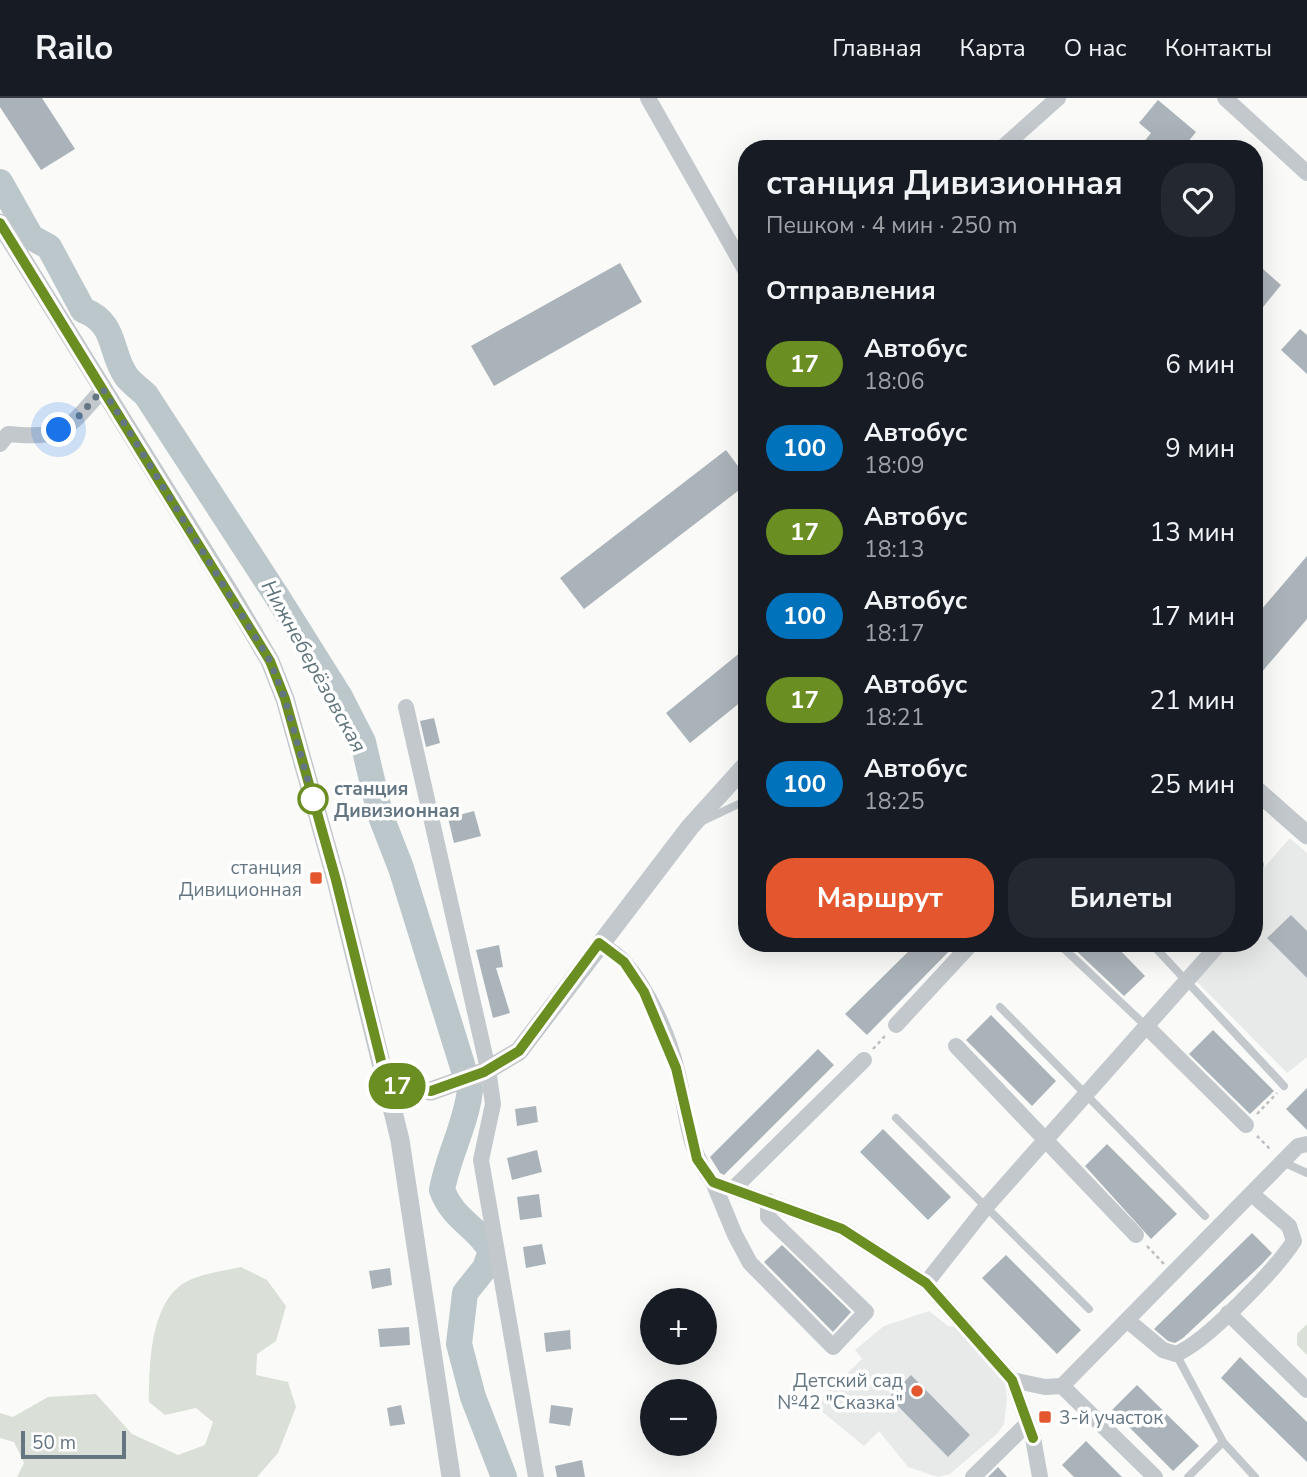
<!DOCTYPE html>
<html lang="ru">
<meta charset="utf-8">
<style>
:root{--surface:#171b24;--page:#242831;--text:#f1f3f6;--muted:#9ea1a6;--line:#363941;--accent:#e4572e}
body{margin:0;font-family:"Nunito Sans",sans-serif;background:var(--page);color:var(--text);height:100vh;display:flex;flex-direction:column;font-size:26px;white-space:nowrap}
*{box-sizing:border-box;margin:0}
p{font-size:23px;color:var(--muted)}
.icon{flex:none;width:38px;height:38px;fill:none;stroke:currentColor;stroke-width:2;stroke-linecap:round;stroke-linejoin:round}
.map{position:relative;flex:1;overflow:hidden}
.details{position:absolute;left:738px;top:42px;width:525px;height:812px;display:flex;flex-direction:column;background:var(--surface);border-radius:28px;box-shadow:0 7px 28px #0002}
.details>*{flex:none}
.badge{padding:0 14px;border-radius:23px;font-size:24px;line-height:46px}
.controls{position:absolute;left:640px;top:1190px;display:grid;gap:14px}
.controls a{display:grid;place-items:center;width:77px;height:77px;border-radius:50%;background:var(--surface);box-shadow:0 7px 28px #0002;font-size:35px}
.scale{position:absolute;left:21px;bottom:18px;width:105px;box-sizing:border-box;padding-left:7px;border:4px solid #657683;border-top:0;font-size:19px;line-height:24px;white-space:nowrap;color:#657683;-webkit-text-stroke:5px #fff;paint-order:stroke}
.you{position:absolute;width:35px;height:35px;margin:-18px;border:5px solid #fff;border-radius:50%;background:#1a73e8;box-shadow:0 0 0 10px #1a73e833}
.map>.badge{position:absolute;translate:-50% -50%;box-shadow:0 0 0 4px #fff}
h2{padding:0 28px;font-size:26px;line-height:63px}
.round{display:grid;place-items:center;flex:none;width:74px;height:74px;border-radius:28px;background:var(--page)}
.summary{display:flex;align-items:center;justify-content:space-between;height:119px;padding:0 28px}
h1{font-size:33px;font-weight:700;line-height:52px}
.button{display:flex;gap:14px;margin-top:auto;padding:14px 28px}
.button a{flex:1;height:80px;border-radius:28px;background:var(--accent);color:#fff;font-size:28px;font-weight:700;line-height:80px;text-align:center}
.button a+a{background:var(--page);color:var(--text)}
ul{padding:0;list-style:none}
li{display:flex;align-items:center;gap:21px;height:84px;padding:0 28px}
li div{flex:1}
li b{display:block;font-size:26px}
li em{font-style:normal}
li .badge{min-width:77px;font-weight:700;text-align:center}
header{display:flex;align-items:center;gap:42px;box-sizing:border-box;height:98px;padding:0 35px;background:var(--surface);border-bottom:2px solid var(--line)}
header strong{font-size:33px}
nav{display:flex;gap:38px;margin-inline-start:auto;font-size:24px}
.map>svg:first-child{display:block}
</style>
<header>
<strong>Railo</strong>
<nav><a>Главная</a><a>Карта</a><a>О нас</a><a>Контакты</a></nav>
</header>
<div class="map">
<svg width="1307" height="1379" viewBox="0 0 1307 1379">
<rect width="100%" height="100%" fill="#fafaf8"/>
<path fill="#e8e9e9" d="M1290 740 1307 755V959L1287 975 1196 883 1225 845H1255V780Z
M929 1213 948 1228 960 1229 1005 1284 1007 1302 1004 1326 998 1335 950 1376 938 1379 908 1369 879 1333 864 1348 814 1307 862 1261 855 1252 884 1228Z"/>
<path fill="#dadfd7" d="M241 1169 267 1182 286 1208 276 1243 257 1256 256 1277 288 1284 296 1309 278 1355 257 1379H17L24 1365 14 1344 0 1340V1315L13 1319 48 1299 96 1296 132 1336 178 1357 205 1347 213 1324 196 1310 165 1317 149 1304C149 1268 150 1206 184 1185 199 1176 223 1173 241 1169Z
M1307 1226V1257L1297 1247V1236Z"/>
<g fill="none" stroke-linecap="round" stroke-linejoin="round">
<path stroke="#bbc7cb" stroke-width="26" d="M0 84 31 139 49 149 83 212C117 225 109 253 126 278 131 285 140 291 146 297L278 500 340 599 363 644 380 716 401 770 470 992C466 1027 448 1058 442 1092 453 1122 477 1128 491 1153L485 1170 465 1195 459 1246 473 1299 504 1379"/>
</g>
<path fill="#aab3b9" d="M0 0H42L75 51 41 72 0 9Z
M1158 2 1196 34 1182 51H1138L1151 35 1139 25Z
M1255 164 1281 187 1255 219Z
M620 165 642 204 494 288 471 248Z
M1300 231 1307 237V276L1281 252Z
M726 352 747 380V386L584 511 560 480Z
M1307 458V521L1255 582V519Z
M747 549V599L690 645 666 615Z
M434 620 440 645 426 649 420 623Z
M474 713 481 738 454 745 448 720Z
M1291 817 1307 833V880L1267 840Z
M917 845H957L867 937 845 916Z
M1068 845H1113L1145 878 1124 898Z
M499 847 503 869 496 870 510 915 493 920 476 852Z
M991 917 1056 983 1032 1008 966 942Z
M1213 932 1274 993 1250 1016 1189 956Z
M818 951 834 967 724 1077 720 1075 710 1059Z
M1307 990V1032L1286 1011Z
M536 1008 538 1024 517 1028 515 1011Z
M883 1031 951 1099 928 1122 860 1054Z
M1107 1046 1177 1116 1151 1141 1085 1068Z
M537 1052 542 1074 512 1082 507 1060Z
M539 1096 542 1119 520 1122 517 1099Z
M1252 1135 1272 1155 1261 1167 1183 1240 1175 1245 1168 1243 1154 1231Z
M542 1146 546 1166 526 1170 523 1149Z
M782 1147 851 1214 833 1234 764 1164Z
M1006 1157 1081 1232 1057 1256 982 1180Z
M390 1170 392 1187 372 1191 369 1173Z
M409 1229 410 1247 380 1249 378 1231Z
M570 1232 571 1251 546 1254 544 1235Z
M1240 1259 1307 1324V1364L1221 1280Z
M911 1277 970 1337 948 1359 889 1299Z
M1137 1287 1199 1348 1173 1373 1112 1312Z
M401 1307 405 1326 390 1328 387 1310Z
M551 1307 573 1310 570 1328 549 1325Z
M1086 1343 1122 1379H1074L1062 1367Z
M582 1362 585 1379H557L555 1368Z
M998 1369 1007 1379H988Z"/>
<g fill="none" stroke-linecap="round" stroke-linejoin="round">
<path stroke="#bbbfc2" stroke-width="2.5" stroke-dasharray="3.5 3.5" stroke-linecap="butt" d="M873 951 885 938
M1257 1016 1277 995
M1257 1038 1272 1053
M1147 1148 1164 1166"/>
<path stroke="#c3c8cc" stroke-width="8" d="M705 722 747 702
M1058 845 1146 928
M1151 845 1284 988
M1000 909 1205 1118
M896 1020 1089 1211
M1285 1065 1307 1075
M1176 1256 1223 1344 1188 1379
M1223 1344 1255 1379"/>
<path stroke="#c3c8cc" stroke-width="16" d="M648 0 747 175
M1225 0 1307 75
M1001 51 1058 0
M0 346 8 336C64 341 67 332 103 291
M406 609 488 971 493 1006 481 1062 536 1379
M1255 769 1256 767
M599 845C608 851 618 857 625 865 649 893 668 936 677 972 687 1011 686 1052 713 1084L842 1131 926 1185 1012 1282 1033 1340 1040 1379
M896 927 972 845
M1146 928 1246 1027
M956 948 1136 1137
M713 1084 735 1137 750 1165 833 1249 866 1214 768 1119V1103
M733 1091 864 962
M926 1185 986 1109 1220 845
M1228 1215 1307 1292
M1127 1222 1163 1252 1176 1256C1205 1245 1276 1171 1294 1143L1289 1128 1253 1097
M1012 1282 1045 1289 1062 1288 1298 1048 1307 1046
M1062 1288 1155 1379
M973 1379 1028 1325"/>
<path stroke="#c3c8cc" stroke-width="19" d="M0 125 233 500 270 563 285 601 336 782 400 1042 451 1379
M1255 691 1307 737
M387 987 431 993 484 974 519 953 690 729 747 666"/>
</g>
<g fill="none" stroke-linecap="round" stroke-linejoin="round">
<g stroke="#fff" stroke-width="16">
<path id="line" d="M0 125 270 563 285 601 336 782 387 987 431 993 484 974 519 953 599 845 624 864 644 894 676 970 697 1061 713 1084 842 1131 926 1185 1012 1282 1033 1340"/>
</g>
<use href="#line" stroke="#6b8e23" stroke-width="10"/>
<path stroke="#657683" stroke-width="7" stroke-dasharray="0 12.6" d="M59 332 72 326 103 291 270 563 285 601 314 704 313 701"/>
</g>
<circle fill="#fff" stroke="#6b8e23" stroke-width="3.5" cx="313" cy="701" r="14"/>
<g fill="#e4572e" stroke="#fff" stroke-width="2.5">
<rect x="309" y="773" width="14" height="14" rx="3.5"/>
<circle cx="917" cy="1293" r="7"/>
<rect x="1038" y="1312" width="14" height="14" rx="3.5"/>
</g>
<g text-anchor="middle" stroke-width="7" stroke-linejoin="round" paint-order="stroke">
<g font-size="19" font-weight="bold" fill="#657683" stroke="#fff" text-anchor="start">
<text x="334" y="697">станция<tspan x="334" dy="22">Дивизионная</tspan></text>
</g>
<g font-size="19" fill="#657683" stroke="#fff" text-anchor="end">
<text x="302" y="776">станция<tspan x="302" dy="22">Дивиционная</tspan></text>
<text x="903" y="1289">Детский сад<tspan x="903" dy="22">№42 "Сказка"</tspan></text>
<text x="1059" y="1326" text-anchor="start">3-й участок</text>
</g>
<g font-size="21" font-style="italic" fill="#60757c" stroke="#fff">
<text transform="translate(314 568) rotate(61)" y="7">Нижнеберёзовская</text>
</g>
</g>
</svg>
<div class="controls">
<a>+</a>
<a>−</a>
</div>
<div class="scale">50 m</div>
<div class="you" style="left:59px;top:332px"></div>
<b class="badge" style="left:397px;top:988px;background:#6b8e23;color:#fff">17</b>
<section class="details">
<div class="summary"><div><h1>станция Дивизионная</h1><p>Пешком · 4 мин · 250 m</p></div><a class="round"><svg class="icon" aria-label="heart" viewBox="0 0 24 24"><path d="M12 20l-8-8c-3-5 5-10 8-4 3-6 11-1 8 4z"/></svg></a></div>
<h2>Отправления</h2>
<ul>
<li><span class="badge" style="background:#6b8e23;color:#fff">17</span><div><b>Автобус</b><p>18:06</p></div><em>6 мин</em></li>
<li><span class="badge" style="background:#0072bc;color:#fff">100</span><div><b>Автобус</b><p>18:09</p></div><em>9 мин</em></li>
<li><span class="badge" style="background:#6b8e23;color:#fff">17</span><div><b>Автобус</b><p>18:13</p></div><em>13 мин</em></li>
<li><span class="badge" style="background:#0072bc;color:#fff">100</span><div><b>Автобус</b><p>18:17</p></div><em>17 мин</em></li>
<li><span class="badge" style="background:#6b8e23;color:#fff">17</span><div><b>Автобус</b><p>18:21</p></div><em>21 мин</em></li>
<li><span class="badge" style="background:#0072bc;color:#fff">100</span><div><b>Автобус</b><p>18:25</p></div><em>25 мин</em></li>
</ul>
<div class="button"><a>Маршрут</a><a>Билеты</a></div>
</section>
</div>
